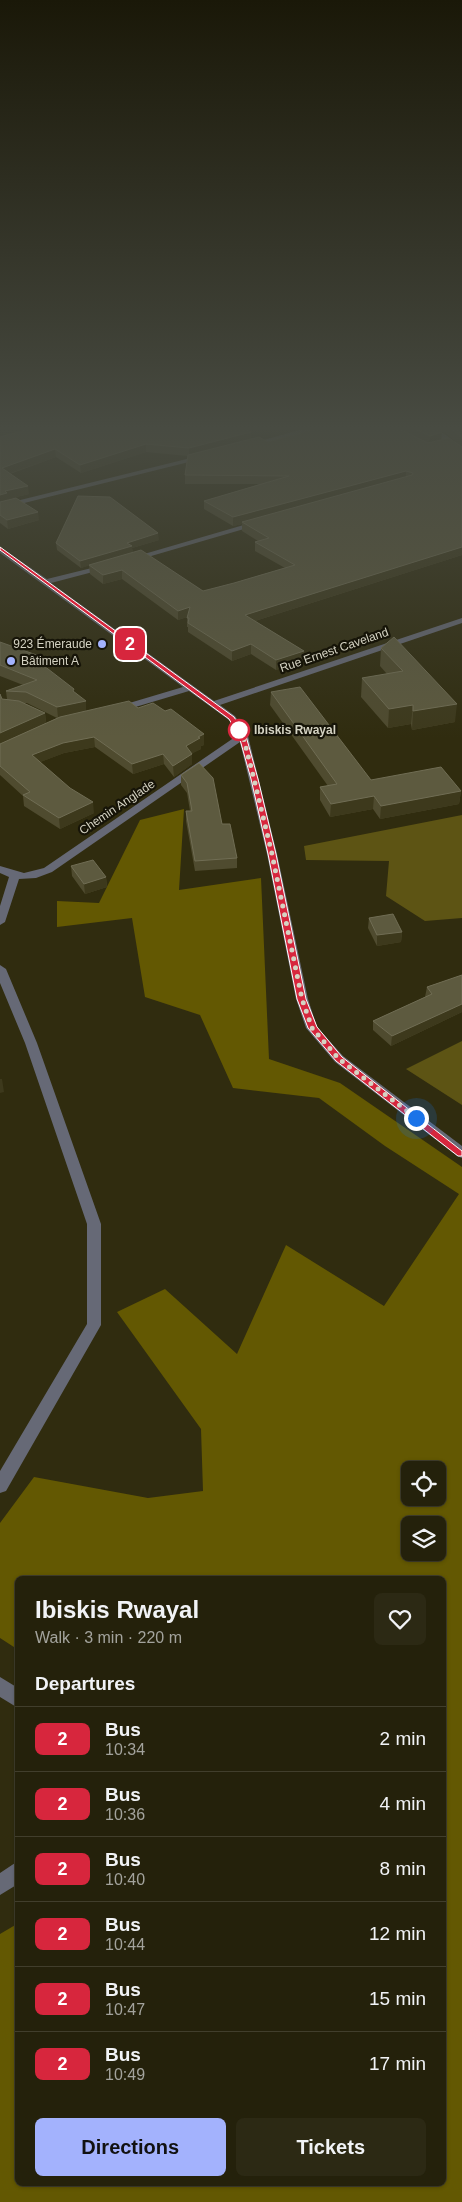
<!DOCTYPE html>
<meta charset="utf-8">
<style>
:root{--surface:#24210b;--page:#2c2914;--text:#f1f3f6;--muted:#a3a39d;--line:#413e2c;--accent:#a3b2fd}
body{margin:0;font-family:Helvetica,sans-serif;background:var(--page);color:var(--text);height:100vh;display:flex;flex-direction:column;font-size:19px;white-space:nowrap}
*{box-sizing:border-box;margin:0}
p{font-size:16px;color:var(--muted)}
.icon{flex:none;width:28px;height:28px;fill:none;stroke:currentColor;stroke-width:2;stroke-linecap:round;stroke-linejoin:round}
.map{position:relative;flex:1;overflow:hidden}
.sheet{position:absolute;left:15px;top:1576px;width:431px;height:610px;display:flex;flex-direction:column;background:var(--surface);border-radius:8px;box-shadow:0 1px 4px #0004,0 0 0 1px var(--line)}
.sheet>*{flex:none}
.badge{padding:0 10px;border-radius:8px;font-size:18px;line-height:32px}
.controls{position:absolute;left:401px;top:1461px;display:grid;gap:10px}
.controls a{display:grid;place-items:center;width:45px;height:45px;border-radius:8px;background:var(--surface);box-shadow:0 1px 4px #0004,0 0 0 1px var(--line);font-size:25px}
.you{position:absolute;width:25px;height:25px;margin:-12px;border:4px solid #fff;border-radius:50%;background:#1a73e8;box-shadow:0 0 0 8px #1a73e833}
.map>.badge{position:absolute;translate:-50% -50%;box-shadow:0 0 0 2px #fff}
h2{padding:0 20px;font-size:19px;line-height:45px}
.round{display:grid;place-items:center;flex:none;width:52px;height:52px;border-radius:8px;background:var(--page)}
.head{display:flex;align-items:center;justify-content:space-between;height:85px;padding:0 20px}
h1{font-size:24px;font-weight:800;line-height:38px}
.cta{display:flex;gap:10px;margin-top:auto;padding:10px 20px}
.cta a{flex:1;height:58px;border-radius:8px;background:var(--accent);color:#111;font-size:20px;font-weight:800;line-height:58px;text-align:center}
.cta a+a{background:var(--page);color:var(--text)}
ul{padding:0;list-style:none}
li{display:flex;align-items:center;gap:15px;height:65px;padding:0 20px;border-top:1px solid var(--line)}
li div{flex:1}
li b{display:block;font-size:19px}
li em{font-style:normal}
li .badge{min-width:55px;font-weight:700;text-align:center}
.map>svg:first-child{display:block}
</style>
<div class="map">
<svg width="462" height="2202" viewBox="0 0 462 2202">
<rect width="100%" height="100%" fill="#302c0f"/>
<path fill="#5d5414" d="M462 815V918L425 921 386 896 389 861 306 860 304 846Z
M462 1041V1105L406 1069Z"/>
<path fill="#635802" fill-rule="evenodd" d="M184 809 179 890 261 878 269 1059 340 1083 462 1167V2202H0V1934L17 1924 18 2184H444V1579H18L17 1649 0 1638V1523L34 1477 148 1498 203 1491 201 1429 117 1312 165 1289 237 1354 286 1245 384 1306 459 1194 385 1146 319 1098 233 1088 200 1015 145 997 132 918 57 927V901L99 903 140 820ZM410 1470H438V1498H410ZM410 1525H438V1552H410Z"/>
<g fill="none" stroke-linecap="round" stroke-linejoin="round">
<path fill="#666976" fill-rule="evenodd" d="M303 429H315L249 447 246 445Z
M427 429C442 429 451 439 462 449V454Z
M203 455 205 456V458L0 509V505Z
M254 522 261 524 134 561 127 559Z
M0 547 47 579 108 564V568L51 583 214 701 462 618V623L220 705 235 716 248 736 277 854 308 999 317 1027 343 1056 462 1146V1158L457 1156 335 1062 306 1028 296 999 267 854 240 742 52 872 36 878 19 879 5 922 0 925V906L9 877 0 873V866L24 873 44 868 238 735 229 720 189 691 122 711H116V707L183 687 0 553Z
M0 965 6 969 37 1043 101 1224V1325L6 1491 0 1493V1471L87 1324V1224L25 1043 0 983Z
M0 1677 18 1688V1708L0 1697Z
M18 1861V1884L0 1895V1873Z"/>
</g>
<path fill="#4f4b2f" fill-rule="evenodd" d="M0 429 251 432V439L268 442 316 429H462V555L255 621 304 651 303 660 276 670 251 654 232 661 188 632V627H187V617L178 620 122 579 103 584 90 574 89 565 81 568 57 550 56 543 159 540 132 548 133 553 203 591 234 583 285 568 255 551V542L258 541 242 531V524L233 526 204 509V501L260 484H185V475L188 456 146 452 81 473 56 457 10 474 29 494 8 499V500L39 520 8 529 0 523ZM440 431 447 434 459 445 442 440Z
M0 642 45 667 74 693 86 701V711L138 708 204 745 201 746V749L192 753V764L174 777 164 764 133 774 95 747 64 753 40 762 94 813 60 829 24 806 23 796 0 775V694L2 699H7L6 691 23 685 0 676ZM24 703H27L57 718 46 723 45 713Z
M381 648 455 722 412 730 411 724 388 728 361 697 362 678 387 674 380 666Z
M271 692 371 780 461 791 459 804 380 819 373 809 330 817 320 800V787L328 786 270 705Z
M181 775 222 824 237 858V868L195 871 186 821V811H190L187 793 181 785Z
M71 866 106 877 107 887 85 894 72 876Z
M369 918 402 932 401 942 377 946 368 928Z
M462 975V1012L391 1046 373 1030V1021L425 997 427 987Z"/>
<path fill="#3d391c" d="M0 429H32L0 437Z
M251 432 250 440 189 456V448Z
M442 432 441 440 429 444 430 436Z
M146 444V452L81 473 80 465Z
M55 449 56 457 2 476V468Z
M406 471V479L242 522V524L233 526V517Z
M28 486 29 494 8 499V501L0 503V495L5 491Z
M38 512 39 520 8 529 7 520Z
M158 533 159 540 132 548 133 553 81 568 80 561 127 543Z
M462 547V555L245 624V615Z
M122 570V579L103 584V575Z
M190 607V616L178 620V611Z
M251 644V654L232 661V651Z
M304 651 303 660 276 670V660Z
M45 658 46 669 39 662Z
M86 701V712L58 718 57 707Z
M457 704 455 722 412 730 413 711Z
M413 705 411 724 388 728 389 709Z
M45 713 46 723 0 744V733Z
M204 734V745L201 746V749L186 757V746L198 737Z
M94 737 95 747 64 753 33 765 32 755 63 743Z
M163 754 164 764 133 774 132 764Z
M192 754V764L174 777 173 766Z
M461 791 459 804 380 819 381 806Z
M374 796 373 809 330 817 331 804Z
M93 802 94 813 60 829 59 818Z
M106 877 107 887 85 894 84 884Z
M402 932 401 942 377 946V935Z
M462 1004V1012L391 1046 392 1036Z
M0 1079H2L4 1092 0 1093Z"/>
<path fill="#5d5a3f" stroke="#706d54" d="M29 429H245L251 432 189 448 146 444 80 465 55 449 2 468 28 486 5 491 7 493 0 495V437Z
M316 429H399L428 443 449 438 462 447V547L245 615 304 651 276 660 251 644 232 651 188 623 189 618H187L190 607 178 611 122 570 103 575 89 565 141 550 203 591 234 583 295 565 255 542 269 538 242 522 412 475 413 473 406 471 233 517 204 501 289 476 185 475 188 455 259 437 268 442Z
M416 429H438L442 432 430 436Z
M452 429H462V438Z
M78 496 110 497 158 533 127 543 132 546 80 561 56 543Z
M16 498 38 512 7 520 0 515V502Z
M394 637 457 704 413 711V705L389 709 362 678 403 671 381 648Z
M0 642 45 658 39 662 74 689 73 691 86 701 57 707 26 692 6 691 37 680 0 665Z
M300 687 371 780 441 767 461 791 381 806 374 796 331 804 320 787 337 784 271 692Z
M0 694 2 699 19 701 45 713 0 733Z
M129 701 138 708 153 703 165 711 171 709 204 734 198 737 200 738 186 746 192 754 173 766 163 754 132 764 94 737 63 743 32 755 70 788 93 802 59 818 23 795 30 792 0 766V744L60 717Z
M199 763 213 778 222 824H230L237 858 195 861 186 811H192L187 783 181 775Z
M93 860 106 877 84 884 71 866Z
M393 914 402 932 377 935 369 918Z
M462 975V1004L392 1036 373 1021 432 994 427 987Z"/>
<linearGradient id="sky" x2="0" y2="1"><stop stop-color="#1a1808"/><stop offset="0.58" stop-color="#484b42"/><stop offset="1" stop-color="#484b42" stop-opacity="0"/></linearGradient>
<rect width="462" height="738" fill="url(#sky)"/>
<path fill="#d7263d" stroke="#fff" d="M0 547 234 717 246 736 258 779 276 854 306 999 317 1027 342 1057 462 1151V1156H458L336 1061 308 1028 297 999 268 854 251 779 239 736 229 719 0 550Z"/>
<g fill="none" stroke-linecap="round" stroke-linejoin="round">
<path stroke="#d5d3c3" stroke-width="5" stroke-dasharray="0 9" d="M239 730 237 727 243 736 254 779 272 854 302 999 312 1028 339 1059 416 1118"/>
</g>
<g fill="#a3b2fd" stroke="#161408" stroke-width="2">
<circle cx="102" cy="644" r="5"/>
<circle cx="11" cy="661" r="5"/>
</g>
<circle fill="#fff" stroke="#d7263d" stroke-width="2.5" cx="239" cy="730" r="10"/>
<g text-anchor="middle" stroke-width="4.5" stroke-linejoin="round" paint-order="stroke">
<g font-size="12" fill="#d5d3c3" stroke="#161408" text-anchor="end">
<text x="92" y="648">923 Émeraude</text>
<text x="21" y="665" text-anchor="start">Bâtiment A</text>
</g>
<g font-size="12" fill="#d5d3c3" stroke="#161408">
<text transform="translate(334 650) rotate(-19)" y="4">Rue Ernest Caveland</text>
<text transform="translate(117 807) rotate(-34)" y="4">Chemin Anglade</text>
</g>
<g font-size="12" font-weight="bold" fill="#d5d3c3" stroke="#161408" text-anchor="start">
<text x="254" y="734">Ibiskis Rwayal</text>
</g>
</g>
</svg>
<div class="controls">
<a><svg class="icon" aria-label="locate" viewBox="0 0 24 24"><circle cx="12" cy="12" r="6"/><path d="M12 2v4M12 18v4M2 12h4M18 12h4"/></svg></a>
<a><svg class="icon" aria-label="layers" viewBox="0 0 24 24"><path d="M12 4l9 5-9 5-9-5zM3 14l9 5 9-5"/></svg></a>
</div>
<div class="you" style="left:416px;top:1118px"></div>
<b class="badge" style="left:130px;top:644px;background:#d7263d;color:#fff">2</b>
<section class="sheet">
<div class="head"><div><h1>Ibiskis Rwayal</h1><p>Walk · 3 min · 220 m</p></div><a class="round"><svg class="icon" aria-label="heart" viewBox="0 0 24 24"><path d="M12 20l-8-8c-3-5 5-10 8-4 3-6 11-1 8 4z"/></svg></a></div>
<h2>Departures</h2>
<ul>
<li><span class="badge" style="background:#d7263d;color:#fff">2</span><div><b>Bus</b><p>10:34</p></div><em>2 min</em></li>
<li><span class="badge" style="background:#d7263d;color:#fff">2</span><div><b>Bus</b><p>10:36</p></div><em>4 min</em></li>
<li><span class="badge" style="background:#d7263d;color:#fff">2</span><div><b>Bus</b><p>10:40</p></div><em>8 min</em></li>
<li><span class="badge" style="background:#d7263d;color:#fff">2</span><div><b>Bus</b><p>10:44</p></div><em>12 min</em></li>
<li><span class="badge" style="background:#d7263d;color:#fff">2</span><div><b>Bus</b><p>10:47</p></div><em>15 min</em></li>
<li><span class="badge" style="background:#d7263d;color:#fff">2</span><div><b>Bus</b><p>10:49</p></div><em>17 min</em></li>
</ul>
<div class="cta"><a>Directions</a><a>Tickets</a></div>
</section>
</div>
